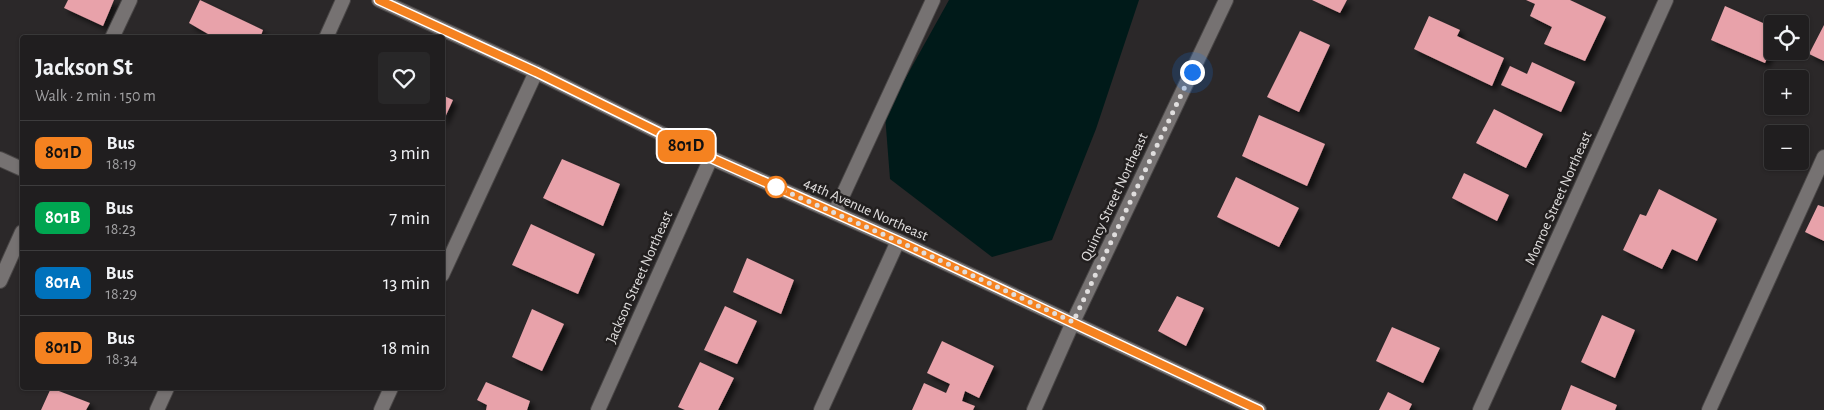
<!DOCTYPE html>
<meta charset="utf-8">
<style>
:root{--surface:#201e1f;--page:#282728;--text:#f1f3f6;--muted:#a2a2a4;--line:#3d3c3d}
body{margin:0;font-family:"Alegreya Sans",sans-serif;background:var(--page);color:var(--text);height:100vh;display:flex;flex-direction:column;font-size:19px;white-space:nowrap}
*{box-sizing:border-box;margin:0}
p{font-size:16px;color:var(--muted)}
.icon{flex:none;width:28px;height:28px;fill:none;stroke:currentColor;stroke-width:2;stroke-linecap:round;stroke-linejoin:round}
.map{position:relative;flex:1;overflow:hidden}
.details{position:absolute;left:20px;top:35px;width:425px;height:355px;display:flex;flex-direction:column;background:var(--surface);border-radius:5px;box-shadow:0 1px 4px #0004,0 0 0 1px var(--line)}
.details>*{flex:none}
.badge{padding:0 10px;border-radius:8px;font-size:18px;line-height:32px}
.controls{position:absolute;left:1764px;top:15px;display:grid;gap:10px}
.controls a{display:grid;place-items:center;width:45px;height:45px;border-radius:5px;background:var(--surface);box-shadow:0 1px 4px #0004,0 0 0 1px var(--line);font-size:25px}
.you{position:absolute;width:25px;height:25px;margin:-12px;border:4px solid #fff;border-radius:50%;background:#1a73e8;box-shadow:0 0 0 8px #1a73e833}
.map>.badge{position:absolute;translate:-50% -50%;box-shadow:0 0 0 2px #fff}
.round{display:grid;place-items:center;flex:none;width:52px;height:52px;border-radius:5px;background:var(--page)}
.overview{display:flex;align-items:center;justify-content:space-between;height:85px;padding:0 15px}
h1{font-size:24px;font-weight:700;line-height:38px}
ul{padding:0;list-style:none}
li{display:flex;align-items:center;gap:15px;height:65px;padding:0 15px;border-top:1px solid var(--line)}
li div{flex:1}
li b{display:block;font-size:19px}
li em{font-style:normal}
li .badge{min-width:55px;font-weight:700;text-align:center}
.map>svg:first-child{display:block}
</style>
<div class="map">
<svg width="1824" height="410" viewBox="0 0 1824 410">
<defs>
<filter id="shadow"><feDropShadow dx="4.5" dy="4.5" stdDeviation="2.5" flood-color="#0009"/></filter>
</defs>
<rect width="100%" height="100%" fill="#2b2829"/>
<path fill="#001a19" d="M949 0H1139L1096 129 1052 240 992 257 890 179 885 115Z"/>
<path fill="#e8a2aa" filter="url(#shadow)" d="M68 0H114L103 26 64 8Z
M200 0 263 30 260 38H215L189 23Z
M1312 0H1347L1340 13Z
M1526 0H1570L1606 17 1585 61 1544 44 1552 27 1530 16 1535 4Z
M1725 6 1772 27V46L1765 63 1711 40Z
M1429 16 1460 30 1457 36 1504 58 1492 86 1414 49Z
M1824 25V61L1809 54Z
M1300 31 1330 45 1299 112 1267 97Z
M1532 62 1575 82 1561 112 1501 85 1510 66 1527 74Z
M442 95 453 100 442 124Z
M1494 109 1543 134 1526 168 1476 143Z
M1259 115 1325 144 1307 186 1242 156Z
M562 159 620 184 603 226 543 198Z
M1464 173 1509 195 1497 221 1452 198Z
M1236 177 1299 208 1279 247 1217 217Z
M1659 189 1717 219 1697 261 1672 249 1662 269 1623 250 1640 214 1646 216Z
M1818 205 1824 207V241L1805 232Z
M531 224 595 254 578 294 512 265Z
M747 258 794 280 781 314 733 292Z
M1177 296 1204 308 1186 346 1158 331Z
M725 306 757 321 737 364 704 350Z
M532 309 564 324 542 371 512 357Z
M1602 315 1635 330 1615 378 1581 362Z
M1392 327 1440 348 1423 383 1376 361Z
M942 341 994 366 979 398 965 391 962 401 975 406 973 410H912L924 383 946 393 950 384 927 373Z
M700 362 734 378 718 410H685L678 407Z
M486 382 530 401 527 410H486L487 405 477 400Z
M1571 385 1617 405 1615 410H1561Z
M51 388 90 403 86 410H41Z
M1388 392 1412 404 1409 410H1379Z"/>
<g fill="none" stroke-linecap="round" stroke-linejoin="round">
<g stroke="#494646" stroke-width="16">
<path id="service" d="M112 38 130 0
M0 159 22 169
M835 212 933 0
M442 275 536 72
M0 281 22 232
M381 410 391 388
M821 410 898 241
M1709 410 1824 157"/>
</g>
<g stroke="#494646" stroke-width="16">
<path id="minor" d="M326 38 343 0
M157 410 167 388
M598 410 711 158
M1034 410 1073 322 1226 0
M1480 410 1666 0"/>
</g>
<g stroke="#494646" stroke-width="16">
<path id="tertiary" d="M379 0 536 72 711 158 898 241 1259 410"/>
</g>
<use href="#service" stroke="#767272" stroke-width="14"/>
<use href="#minor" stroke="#767272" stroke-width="14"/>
<use href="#tertiary" stroke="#767272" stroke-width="14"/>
</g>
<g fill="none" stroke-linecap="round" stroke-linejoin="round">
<g stroke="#fff" stroke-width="11">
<path id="line" d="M379 0 536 72 711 158 898 241 1259 410"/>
</g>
<use href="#line" stroke="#f58220" stroke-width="8"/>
<path stroke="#e0dede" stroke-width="5" stroke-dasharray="0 9" d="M776 187 898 241 1073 322 1192 72"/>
</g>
<circle fill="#fff" stroke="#f58220" stroke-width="2.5" cx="776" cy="187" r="10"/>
<g text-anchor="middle" stroke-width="5" stroke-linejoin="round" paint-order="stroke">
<g font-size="15" fill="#e0dede" stroke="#221f1f">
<text transform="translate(1114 197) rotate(-65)" y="5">Quincy Street Northeast</text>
<text transform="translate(1558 198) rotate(-66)" y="5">Monroe Street Northeast</text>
<text transform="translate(866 209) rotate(24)" y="5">44th Avenue Northeast</text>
<text transform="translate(639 277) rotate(-66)" y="5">Jackson Street Northeast</text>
</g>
</g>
</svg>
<div class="controls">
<a><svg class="icon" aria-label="locate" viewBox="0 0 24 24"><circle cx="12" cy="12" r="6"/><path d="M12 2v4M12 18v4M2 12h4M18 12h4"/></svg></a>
<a>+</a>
<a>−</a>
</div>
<div class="you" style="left:1192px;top:72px"></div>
<b class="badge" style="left:686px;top:146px;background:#f58220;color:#111">801D</b>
<section class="details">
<div class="overview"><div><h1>Jackson St</h1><p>Walk · 2 min · 150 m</p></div><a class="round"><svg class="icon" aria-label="heart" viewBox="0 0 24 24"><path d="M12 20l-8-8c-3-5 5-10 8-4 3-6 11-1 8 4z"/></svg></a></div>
<ul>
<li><span class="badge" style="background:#f58220;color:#111">801D</span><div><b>Bus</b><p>18:19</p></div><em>3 min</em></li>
<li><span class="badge" style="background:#00a651;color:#fff">801B</span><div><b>Bus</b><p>18:23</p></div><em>7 min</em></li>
<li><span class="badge" style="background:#0072bc;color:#fff">801A</span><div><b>Bus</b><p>18:29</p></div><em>13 min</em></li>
<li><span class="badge" style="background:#f58220;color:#111">801D</span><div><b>Bus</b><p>18:34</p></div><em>18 min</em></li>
</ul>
</section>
</div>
